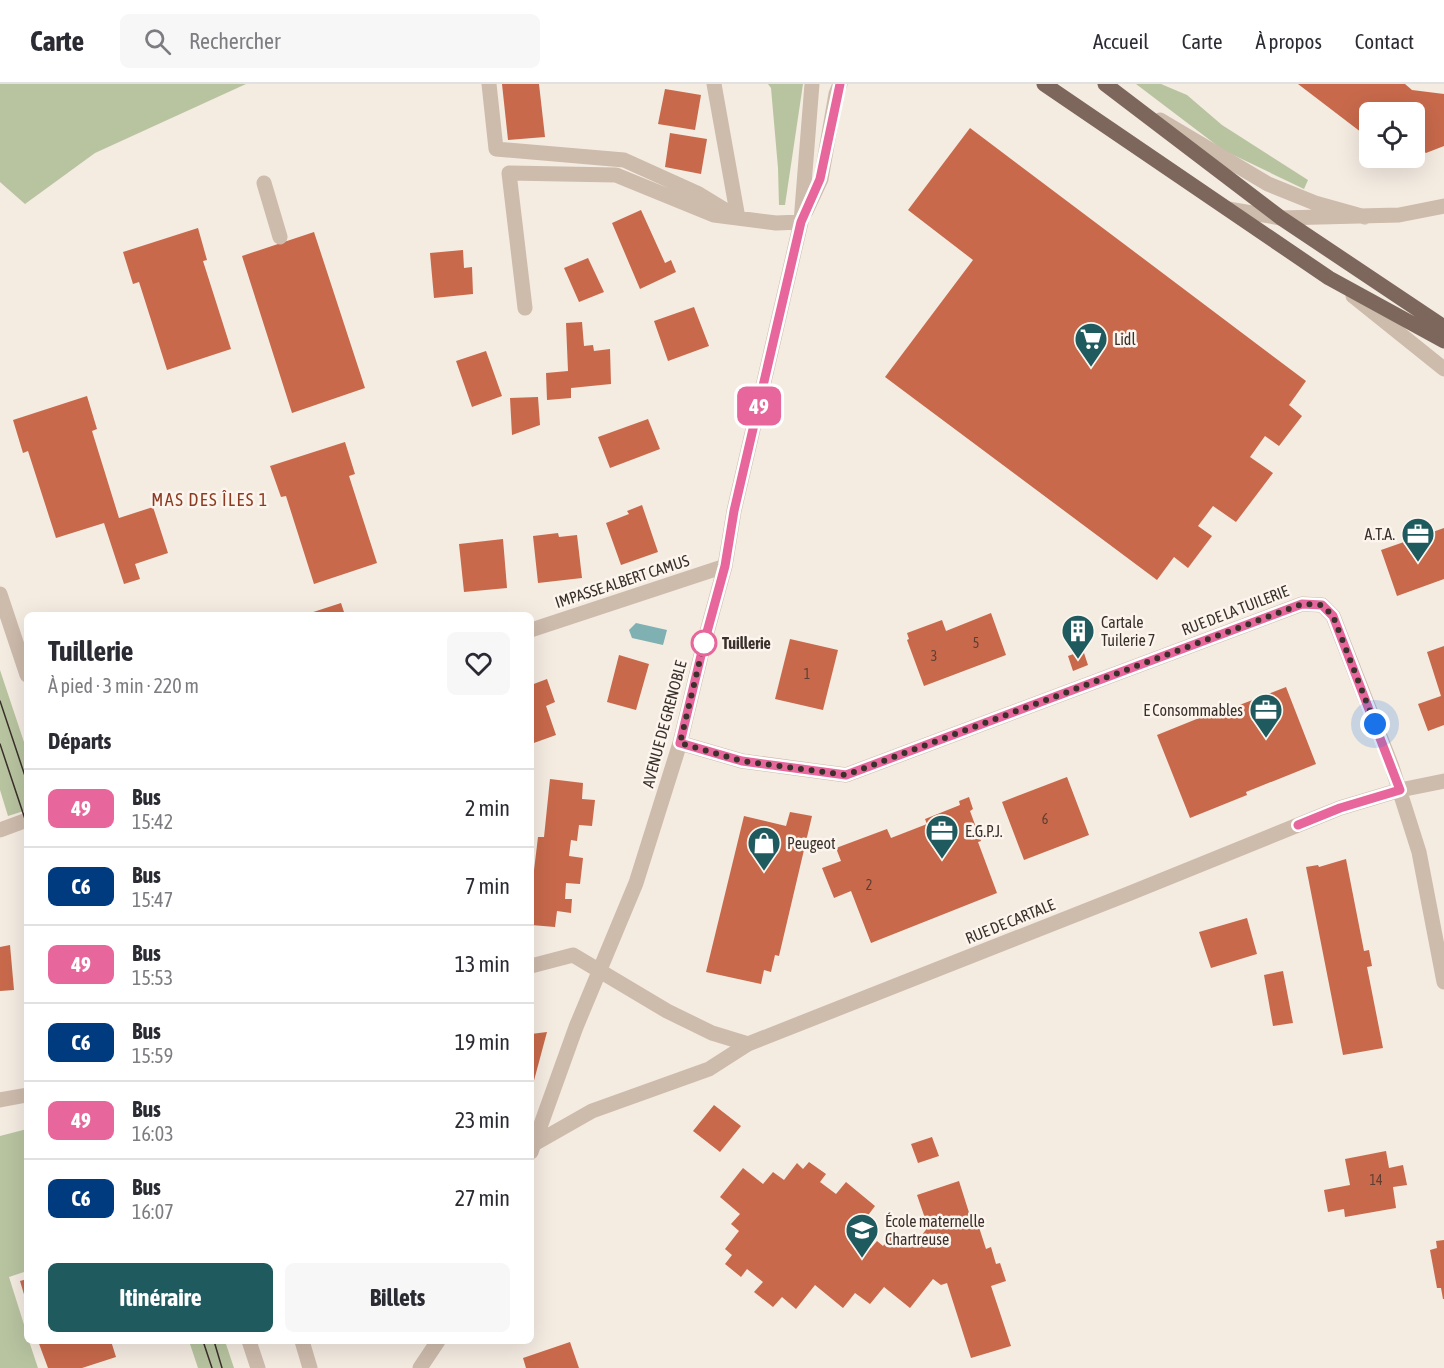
<!DOCTYPE html>
<html lang="fr">
<meta charset="utf-8">
<style>
:root{--surface:#fff;--page:#f7f7f7;--text:#2b2b33;--muted:#7c7c81;--line:#e1e1e2;--accent:#1f5a5e}
body{margin:0;font-family:"Asap Condensed",sans-serif;background:var(--page);color:var(--text);height:100vh;display:flex;flex-direction:column;font-size:22px;white-space:nowrap}
*{box-sizing:border-box;margin:0}
p{font-size:20px;color:var(--muted)}
.icon{flex:none;width:33px;height:33px;fill:none;stroke:currentColor;stroke-width:2;stroke-linecap:round;stroke-linejoin:round}
.map{position:relative;flex:1;overflow:hidden}
.sheet{position:absolute;left:24px;top:528px;width:510px;height:732px;display:flex;flex-direction:column;background:var(--surface);border-radius:9px;box-shadow:0 6px 24px #0002}
.sheet>*{flex:none}
.badge{padding:0 12px;border-radius:9px;font-size:21px;line-height:39px}
.fabs{position:absolute;left:1359px;top:18px;display:grid;gap:12px}
.fabs a{display:grid;place-items:center;width:66px;height:66px;border-radius:9px;background:var(--surface);box-shadow:0 6px 24px #0002;font-size:30px}
.you{position:absolute;width:30px;height:30px;margin:-15px;border:4px solid #fff;border-radius:50%;background:#1a73e8;box-shadow:0 0 0 9px #1a73e833}
.map>.badge{position:absolute;translate:-50% -50%;box-shadow:0 0 0 3px #fff}
h2{padding:0 24px;font-size:22px;line-height:54px}
.round{display:grid;place-items:center;flex:none;width:63px;height:63px;border-radius:9px;background:var(--page)}
.head{display:flex;align-items:center;justify-content:space-between;height:102px;padding:0 24px}
h1{font-size:28px;font-weight:700;line-height:45px}
.cta{display:flex;gap:12px;margin-top:auto;padding:12px 24px}
.cta a{flex:1;height:69px;border-radius:9px;background:var(--accent);color:#fff;font-size:24px;font-weight:700;line-height:69px;text-align:center}
.cta a+a{background:var(--page);color:var(--text)}
ul{padding:0;list-style:none}
li{display:flex;align-items:center;gap:18px;height:78px;padding:0 24px;border-top:2px solid var(--line)}
li div{flex:1}
li b{display:block;font-size:22px}
li em{font-style:normal}
li .badge{min-width:66px;font-weight:700;text-align:center}
header{display:flex;align-items:center;gap:36px;box-sizing:border-box;height:84px;padding:0 30px;background:var(--surface);border-bottom:2px solid var(--line)}
header strong{font-size:28px}
nav{display:flex;gap:33px;margin-inline-start:auto;font-size:21px}
.search{width:420px;height:54px;background:var(--page);display:flex;align-items:center;gap:15px;box-sizing:border-box;padding:0 21px;border-radius:9px;color:var(--muted);font-size:22px}
.map>svg:first-child{display:block}
</style>
<header>
<strong>Carte</strong>
<div class="search"><svg class="icon" aria-label="search" viewBox="0 0 24 24"><circle cx="10" cy="10" r="6"/><path d="M15 15l6 6"/></svg>Rechercher</div>
<nav><a>Accueil</a><a>Carte</a><a>À propos</a><a>Contact</a></nav>
</header>
<div class="map">
<svg width="1444" height="1284" viewBox="0 0 1444 1284">
<rect width="100%" height="100%" fill="#f4ebe1"/>
<path fill="#b8c4a0" d="M0 0H246L95 69 25 120 0 98Z
M768 0H803L785 121H779L778 84 771 4Z
M1136 0H1161L1187 11 1222 41 1308 96 1304 105 1223 66Z
M0 586 27 667V726L8 732 0 706Z
M27 1045V1187L9 1193 27 1250V1257H29L38 1284H0V1052Z
M189 1257H225L234 1284H198Z"/>
<path fill="#7fb0b2" d="M636 539 667 546 663 561 632 554 629 546Z"/>
<path fill="#c8694b" d="M502 0H539L545 53 508 56Z
M1298 0H1405L1412 6 1444 10V62L1426 69 1414 61V28H1370V55Z
M665 5 701 11 695 46 658 40Z
M970 44 1306 297 1289 321 1302 332 1279 362 1265 352 1250 373 1273 389 1236 438 1213 422 1198 442 1212 452 1188 484 1174 473 1157 496 885 293 973 176 908 126Z
M670 49 707 55 701 90 665 83Z
M641 126 665 179 671 176 676 188 640 205 612 139Z
M198 144 207 176 203 177 231 265 167 286 139 198 133 200 123 168Z
M314 148 365 304 292 329 242 172Z
M463 166 464 184 472 183 473 210 434 214 430 169Z
M588 174 604 208 579 218 564 184Z
M694 223 709 262 668 277 654 237Z
M582 238 584 262 593 261 594 267 610 265 611 300 571 304V314L547 316 546 289 568 287 566 239Z
M486 267 502 312 472 323 456 277Z
M87 312 97 345 92 347 119 434 153 423 168 469 135 480 140 495 124 500 104 439 56 454 28 367 23 369 13 336Z
M538 313 540 341 512 351 510 314Z
M648 335 660 365 610 384 598 353Z
M345 358 355 390 349 392 377 479 314 500 286 412 281 413 270 382Z
M642 421 658 468 621 481 606 439 629 430 627 427Z
M1444 444V495L1397 512 1381 466Z
M558 449 559 453 577 451 582 494 538 499 533 452Z
M503 455 507 504 464 508 459 460Z
M341 519 345 531H304Z
M991 529 1006 571 924 602 907 556 909 555 907 549 942 536 946 547Z
M790 555 838 566 823 626 775 615Z
M1444 562V641L1428 647 1418 620 1441 612 1427 568Z
M1079 568 1084 569 1088 581 1073 587 1068 572Z
M619 571 649 580 636 626 607 618Z
M547 595 555 618 546 622 556 651 531 660V601Z
M1286 603 1316 680 1246 708 1247 711 1190 734 1157 651 1214 628 1216 630Z
M1067 693 1089 751 1024 776 1002 718Z
M550 695 583 699 582 715 595 716 592 742 579 741 577 757 571 756 569 772 583 774 580 800 566 799 565 815H572L571 829 557 827 555 843 531 841V811L538 753H544Z
M969 713 973 725 970 727 981 757 978 758 997 809 871 859 851 807 834 814 822 784 841 777 836 764 887 745 891 754 927 740 925 735 960 721 959 717Z
M790 728 812 732 779 872 775 871 771 888 764 886 761 900 706 888 744 732 786 742Z
M1346 775 1364 867 1369 866 1372 882 1367 883 1383 964 1343 971 1306 783 1318 781 1319 783Z
M1247 834 1257 870 1211 884 1199 848Z
M10 861 14 906 0 907V863Z
M1283 887 1293 939 1273 942 1264 891Z
M547 948 532 1004H531V950Z
M714 1021 741 1042 720 1068 693 1047Z
M932 1053 939 1072 918 1079 911 1060Z
M1386 1067 1389 1084 1403 1081 1407 1101 1393 1103 1396 1124 1345 1133 1344 1125 1328 1128 1324 1106 1350 1101 1345 1075Z
M809 1078 826 1090 820 1098 836 1110 846 1098 875 1122 854 1150 871 1164 877 1157 883 1162 894 1147 913 1163 928 1143 917 1111 959 1097 972 1138 977 1137 986 1165 991 1163 996 1180 1000 1179 1006 1197 991 1202 1011 1262 971 1274 947 1199 941 1201 933 1195 910 1224 884 1203 870 1220 855 1209 843 1224 815 1201 796 1225 782 1213 773 1223 754 1208 763 1198 747 1185 741 1193 725 1180 732 1171 725 1165 739 1147 731 1140 740 1130 720 1113 743 1084 763 1100 773 1088 784 1096 797 1079 803 1085Z
M1444 1156V1215H1443L1441 1204H1437L1430 1166 1437 1164 1436 1157Z
M27 1195V1217H26L20 1197Z
M38 1257H111L116 1273 82 1284H48Z
M570 1258 579 1284H526L523 1274Z"/>
<g fill="none" stroke-linecap="round" stroke-linejoin="round">
<path stroke="#cdbbac" stroke-width="15" d="M489 0 496 65 624 76 697 109 733 131
M714 0 738 134
M1160 36 1268 100 1315 119 1365 133
M264 99 280 153
M1228 125 1281 134 1399 131 1444 122
M806 127 821 95 836 10 840 0
M1353 212 1444 285
M525 224 509 89 616 91 714 131 776 139 801 138
M0 510 27 591
M531 546 725 482
M680 659 742 677 846 691 1302 520 1322 521 1333 532 1392 683 1419 768 1444 898
M0 746 27 736
M531 882 573 871 667 927 712 949 748 960
M0 1016 27 1011
M534 1060 592 1027 709 985 748 960 1128 810 1340 724 1400 706 1444 697
M531 1068 576 943 636 799 680 659 704 559 725 482 734 427 801 138 812 0
M249 1257 258 1284
M302 1257 310 1284
M420 1284 438 1257"/>
<path stroke="#7d675c" stroke-width="15" d="M1044 0 1329 194 1444 257
M1105 0 1281 134 1444 243"/>
<path stroke="#3b302b" stroke-width="1.5" d="M0 617 27 698
M0 660 27 741
M203 1257 212 1284
M214 1257 222 1284"/>
</g>
<g fill="none" stroke-linecap="round" stroke-linejoin="round">
<g stroke="#fff" stroke-width="14">
<path id="line" d="M840 0 820 95 801 138 734 427 725 482 704 559 680 659 742 677 846 691 1302 520 1322 521 1333 532 1400 706 1340 724 1298 741"/>
</g>
<use href="#line" stroke="#e7679c" stroke-width="9"/>
<path stroke="#3b302b" stroke-width="6" stroke-dasharray="0 10.8" d="M704 559 680 659 742 677 846 691 1302 520 1322 521 1333 532 1375 640"/>
</g>
<defs>
<g id="supermarket-pin" transform="scale(1.725)"><path d="M0 17L-7.5 6A9.5 9.5 0 1 1 7.5 6Z" fill="#1f5a5e" stroke="#fbf5ee"/><path d="M-6-5.5h2.5l.6 2H6L4.5 2H-2.5L-4.4-4H-6ZM-1.5 3.2a1.3 1.3 0 1 0 .1 0ZM3 3.2a1.3 1.3 0 1 0 .1 0Z" fill="#fff"/></g>
<g id="office-pin" transform="scale(1.725)"><path d="M0 17L-7.5 6A9.5 9.5 0 1 1 7.5 6Z" fill="#1f5a5e" stroke="#fbf5ee"/><path d="M-6-3h4V-5.5h4V-3h4V5H-6ZM-1-4.5V-3h2v-1.5ZM-6 0V1H6V0Z" fill="#fff"/></g>
<g id="building-pin" transform="scale(1.725)"><path d="M0 17L-7.5 6A9.5 9.5 0 1 1 7.5 6Z" fill="#1f5a5e" stroke="#fbf5ee"/><path d="M-4-6H4V6H1V3H-1V6H-4ZM-2.5-4.3h1.7v1.8h-1.7ZM.8-4.3h1.7v1.8H.8ZM-2.5-1h1.7V.8h-1.7ZM.8-1h1.7V.8H.8Z" fill="#fff"/></g>
<g id="shop-pin" transform="scale(1.725)"><path d="M0 17L-7.5 6A9.5 9.5 0 1 1 7.5 6Z" fill="#1f5a5e" stroke="#fbf5ee"/><path d="M-5-2.5h2.3a2.7 3.5 0 0 1 5.4 0H5L5.5 6h-11ZM-1.5-2.5h3a1.5 2.3 0 0 0-3 0Z" fill="#fff"/></g>
<g id="school-pin" transform="scale(1.725)"><path d="M0 17L-7.5 6A9.5 9.5 0 1 1 7.5 6Z" fill="#1f5a5e" stroke="#fbf5ee"/><path d="M0-5L7-2L0 1L-7-2ZM-4 1L0 2.5L4 1V4Q0 6-4 4Z" fill="#fff"/></g>
</defs>
<g fill-rule="evenodd">
<use href="#supermarket-pin" x="1091" y="255"/>
<use href="#office-pin" x="1418" y="450"/>
<use href="#building-pin" x="1078" y="547"/>
<use href="#office-pin" x="1266" y="626"/>
<use href="#office-pin" x="942" y="747"/>
<use href="#shop-pin" x="764" y="759"/>
<use href="#school-pin" x="862" y="1146"/>
</g>
<circle fill="#fff" stroke="#e7679c" stroke-width="3" cx="704" cy="559" r="12"/>
<g text-anchor="middle" stroke-width="5" stroke-linejoin="round" paint-order="stroke">
<g font-size="14" fill="#5e3e33">
<text x="976" y="564">5</text>
<text x="934" y="577">3</text>
<text x="807" y="595">1</text>
<text x="1045" y="740">6</text>
<text x="869" y="806">2</text>
<text x="1376" y="1101">14</text>
</g>
<g font-size="16" fill="#3b302b" stroke="#fbf5ee" text-anchor="start">
<text x="1114" y="261">Lidl</text>
<text x="1395" y="456" text-anchor="end">A.T.A.</text>
<text x="1101" y="544">Cartale<tspan x="1101" dy="18">Tuilerie 7</tspan></text>
<text x="1243" y="632" text-anchor="end">E Consommables</text>
<text x="965" y="753">E.G.P.J.</text>
<text x="787" y="765">Peugeot</text>
<text x="885" y="1143">École maternelle<tspan x="885" dy="18">Chartreuse</tspan></text>
</g>
<g font-size="16" fill="#3b302b" stroke="#fbf5ee">
<text transform="translate(622 497) rotate(-18)" y="6">IMPASSE ALBERT CAMUS</text>
<text transform="translate(1235 526) rotate(-21)" y="6">RUE DE LA TUILERIE</text>
<text transform="translate(664 640) rotate(-75)" y="6">AVENUE DE GRENOBLE</text>
<text transform="translate(1010 837) rotate(-22)" y="6">RUE DE CARTALE</text>
</g>
<g font-size="16" font-weight="bold" fill="#3b302b" stroke="#fbf5ee" text-anchor="start">
<text x="722" y="565">Tuillerie</text>
</g>
<g font-size="18" letter-spacing="1.5" fill="#8c3b22" stroke="#fbf5ee">
<text x="210" y="422">MAS DES ÎLES 1</text>
</g>
</g>
</svg>
<div class="fabs">
<a><svg class="icon" aria-label="locate" viewBox="0 0 24 24"><circle cx="12" cy="12" r="6"/><path d="M12 2v4M12 18v4M2 12h4M18 12h4"/></svg></a>
</div>
<div class="you" style="left:1375px;top:640px"></div>
<b class="badge" style="left:759px;top:322px;background:#e7679c;color:#fff">49</b>
<section class="sheet">
<div class="head"><div><h1>Tuillerie</h1><p>À pied · 3 min · 220 m</p></div><a class="round"><svg class="icon" aria-label="heart" viewBox="0 0 24 24"><path d="M12 20l-8-8c-3-5 5-10 8-4 3-6 11-1 8 4z"/></svg></a></div>
<h2>Départs</h2>
<ul>
<li><span class="badge" style="background:#e7679c;color:#fff">49</span><div><b>Bus</b><p>15:42</p></div><em>2 min</em></li>
<li><span class="badge" style="background:#003b80;color:#fff">C6</span><div><b>Bus</b><p>15:47</p></div><em>7 min</em></li>
<li><span class="badge" style="background:#e7679c;color:#fff">49</span><div><b>Bus</b><p>15:53</p></div><em>13 min</em></li>
<li><span class="badge" style="background:#003b80;color:#fff">C6</span><div><b>Bus</b><p>15:59</p></div><em>19 min</em></li>
<li><span class="badge" style="background:#e7679c;color:#fff">49</span><div><b>Bus</b><p>16:03</p></div><em>23 min</em></li>
<li><span class="badge" style="background:#003b80;color:#fff">C6</span><div><b>Bus</b><p>16:07</p></div><em>27 min</em></li>
</ul>
<div class="cta"><a>Itinéraire</a><a>Billets</a></div>
</section>
</div>
